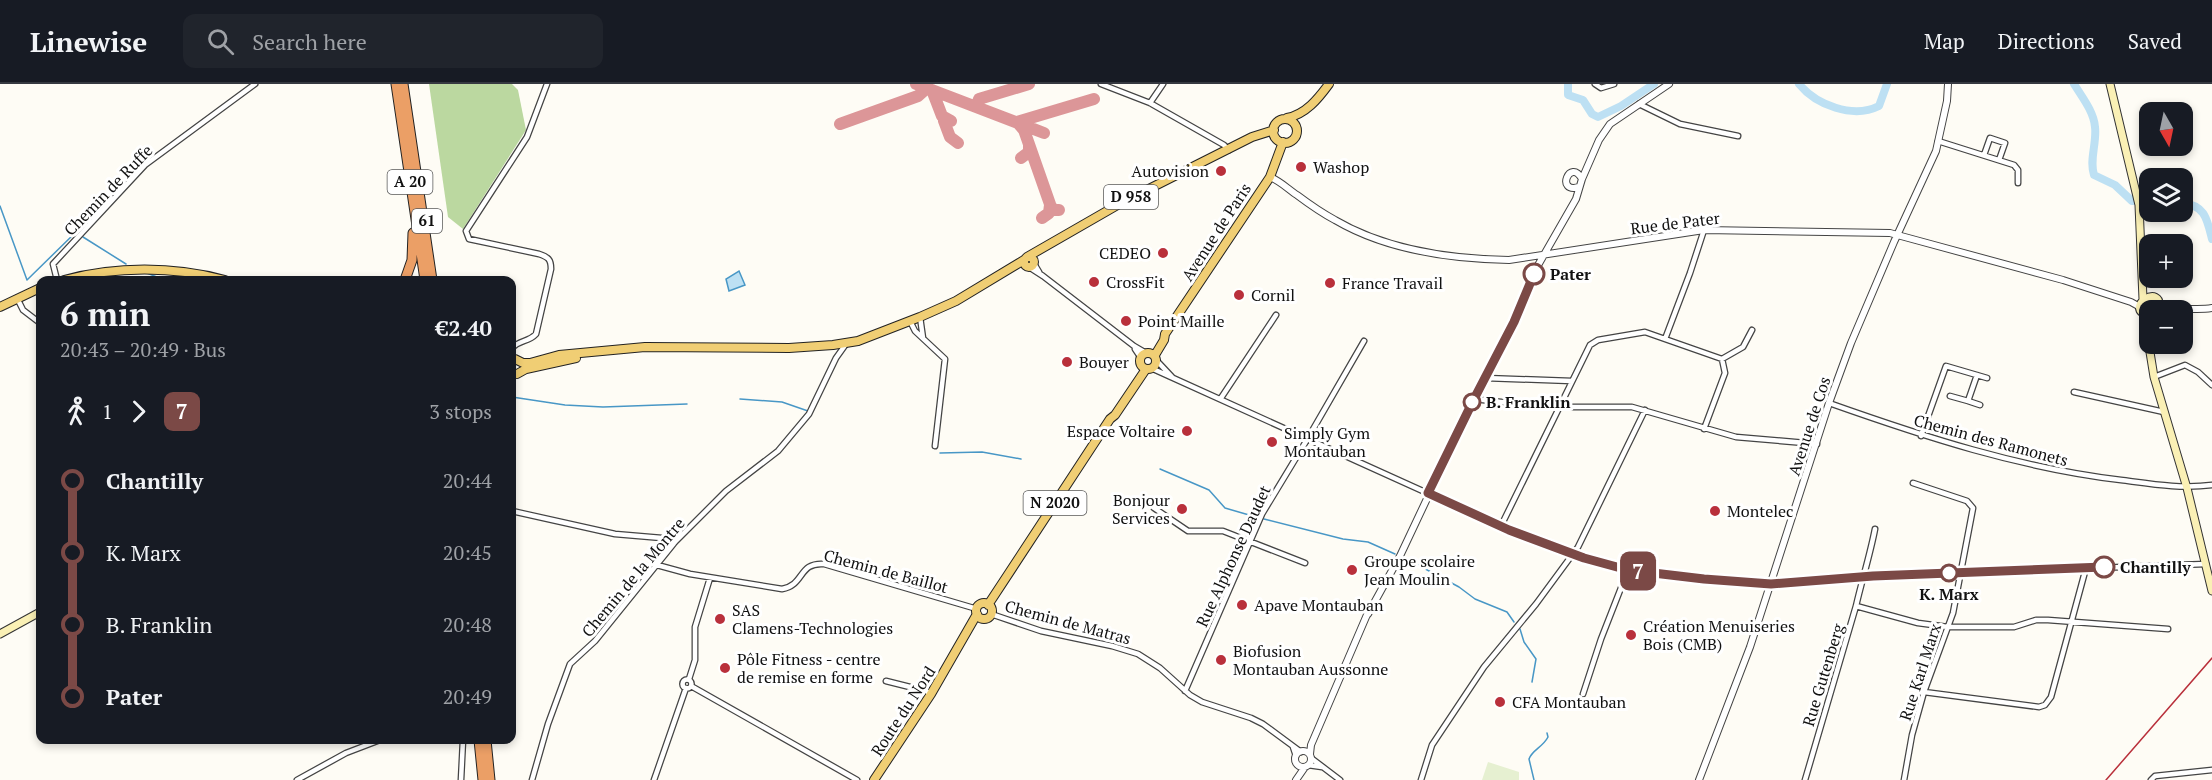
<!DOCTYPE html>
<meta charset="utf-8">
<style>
:root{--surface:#171b24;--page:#20242c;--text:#f1f3f6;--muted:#9ea1a6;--line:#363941}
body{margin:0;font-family:"PT Serif",serif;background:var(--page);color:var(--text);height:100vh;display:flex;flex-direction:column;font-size:22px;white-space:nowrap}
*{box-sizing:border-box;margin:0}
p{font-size:20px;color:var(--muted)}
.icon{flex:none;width:33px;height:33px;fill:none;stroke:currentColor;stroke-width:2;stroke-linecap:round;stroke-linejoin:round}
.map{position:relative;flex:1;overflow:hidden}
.panel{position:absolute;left:36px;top:192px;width:480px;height:468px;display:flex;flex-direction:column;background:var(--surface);border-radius:12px;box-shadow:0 3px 9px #0003}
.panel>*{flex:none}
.badge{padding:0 12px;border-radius:9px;font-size:21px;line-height:39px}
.needle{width:39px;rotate:171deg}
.tools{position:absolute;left:2139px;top:18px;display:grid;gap:12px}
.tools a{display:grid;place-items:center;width:54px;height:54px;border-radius:12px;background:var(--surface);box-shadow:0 3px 9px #0003;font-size:30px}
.map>.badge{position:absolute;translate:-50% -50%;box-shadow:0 0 0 3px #fff}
.legs{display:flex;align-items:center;gap:9px;height:66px;padding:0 24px;font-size:20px}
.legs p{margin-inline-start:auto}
.headline{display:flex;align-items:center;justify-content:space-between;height:102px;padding:0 24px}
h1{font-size:33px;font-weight:700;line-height:45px}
ul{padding:0 24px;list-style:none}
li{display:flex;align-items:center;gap:21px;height:72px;font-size:22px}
li i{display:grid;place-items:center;width:9px;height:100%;margin:0 8px;background:currentColor}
li i::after{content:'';width:15px;height:15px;margin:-8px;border:4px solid;border-radius:50%;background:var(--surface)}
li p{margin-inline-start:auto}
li:first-child i{background:linear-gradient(#0000 50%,currentColor 0)}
li:last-child i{background:linear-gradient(currentColor 50%,#0000 0)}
header{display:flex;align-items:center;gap:36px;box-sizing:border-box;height:84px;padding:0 30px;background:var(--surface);border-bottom:2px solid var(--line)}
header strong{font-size:28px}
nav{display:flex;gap:33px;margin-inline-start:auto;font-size:21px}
.search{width:420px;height:54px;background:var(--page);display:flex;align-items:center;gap:15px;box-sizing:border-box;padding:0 21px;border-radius:12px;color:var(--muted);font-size:22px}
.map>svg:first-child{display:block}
</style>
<header>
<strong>Linewise</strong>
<div class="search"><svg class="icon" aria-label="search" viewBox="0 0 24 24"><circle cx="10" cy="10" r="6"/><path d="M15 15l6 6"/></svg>Search here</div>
<nav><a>Map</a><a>Directions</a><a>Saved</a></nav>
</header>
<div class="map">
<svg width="2212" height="696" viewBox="0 0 2212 696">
<rect width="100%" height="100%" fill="#fefcf5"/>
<path fill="#bbd8a0" d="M429 0H512L518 6 526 46 463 145 448 133Z"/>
<path fill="#e6f0d1" d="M1488 678 1519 688V696H1482Z"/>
<path fill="#bde0f3" stroke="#4897c6" stroke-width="1.5" d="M739 187 745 201 729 207 726 195Z"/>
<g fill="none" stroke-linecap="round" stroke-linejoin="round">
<path stroke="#4897c6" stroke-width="1.5" d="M0 122 27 196 76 148
M83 153 126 180
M147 189 164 196
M512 313 565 321 603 323 687 320
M740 315 782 318 808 327
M940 369 982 368 1021 375
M1160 385 1209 406 1225 424 1256 433
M1264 435 1343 455 1368 458 1395 470
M1403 473 1459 503 1475 515 1507 528 1514 538
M1520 545 1524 558 1536 575 1532 598
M1534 696 1529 675C1532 666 1543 663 1548 653L1547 649"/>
<path stroke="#bde0f3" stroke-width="8" d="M1568 0V11L1583 16 1592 30 1598 33 1621 22 1654 0
M1799 0C1816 21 1853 35 1879 22L1887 0
M2074 0C2082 13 2094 28 2095 43 2097 59 2089 76 2094 91L2115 101 2132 117 2150 116
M2182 119C2205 121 2207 135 2212 155"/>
<path stroke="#dc9698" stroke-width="12" d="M916 0 1044 49
M932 6 942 32 951 37
M976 23 979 15 1029 0
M944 37 950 53 958 59
M1017 38 1094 15
M1018 39 1024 46 1051 123 1055 126H1059
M840 40 918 12 927 4
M1021 74 1029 68V60
M1042 134 1049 129 1050 121"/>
<g stroke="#444" stroke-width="7">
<path id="minor" d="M1101 0 1150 19 1224 61 1229 66
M1595 0 1601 4 1614 0
M1150 19 1163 0
M1639 20 1680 40 1738 52
M1938 57 2014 81 2018 86V99
M1984 71 1990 54 2005 59 1999 76
M1033 178 1039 188
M1029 183 1043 192 1134 262 1146 269
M57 196 53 180 145 81 255 0
M17 214 23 226 40 239
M920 233 923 254
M910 237 915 247 945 275 935 362
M1665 255 1690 189 1704 146
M512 264C519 256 529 258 536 250L551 185C551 175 548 173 539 170L469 155 466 147 527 53 547 0
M1135 265 1141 274
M1157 277 1172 293
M1151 284 1509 446 1563 468 1628 486 1760 499 1873 492 2206 480
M2154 293 2185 281 2198 288 2212 301
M1485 294 1572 297
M2074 308 2164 328
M1950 312 1968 317 1977 291
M1221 314 1276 231
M1474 315 1545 323H1632L1736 353 1817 360
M1968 317 1980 321
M1829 319C1925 353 2020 384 2121 396 2152 400 2181 405 2212 401
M1704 345 1725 289 1722 275
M1921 352 1946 282 1987 294
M1154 424 1188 447H1223L1305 479
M512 427 615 450 662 454 675 458
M1501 442 1590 261 1598 256 1645 248 1722 275 1743 263 1752 246
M657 481 690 490 782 505C805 501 798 478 824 480L977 525
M1856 522 1918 539 1948 543H2014L2036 536H2048L2168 545
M991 530 1041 547 1112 562 1138 570 1160 584 1190 611 1202 618 1251 634 1263 640 1301 668
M689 595 695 576V543L710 494
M682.5 600a4.5 4.5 0 1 1 9 0a4.5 4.5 0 1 1-9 0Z
M886 597 926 607 931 610
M691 602 857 696
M1185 607 1262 430 1308 354 1364 257
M1924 608 2039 623 2045 621 2051 613 2086 484
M1583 610 1601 555 1628 486
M1293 663 1296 672
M1311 674 1340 696
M1308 681 1322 683
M297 696 346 669 380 656
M461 696 463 656
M532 696 548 640 570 580 595 557 675 458 726 407 778 367 809 330 836 274 846 260
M654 696 686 604
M1421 696 1432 661 1484 583 1536 520 1578 463 1645 326
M1805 696 1856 522C1862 496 1870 471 1875 445
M1904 696 1912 651 1924 608 1953 529 1973 424 1967 417 1913 399
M2151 696 2155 692 2212 686"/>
</g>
<g stroke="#444" stroke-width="8">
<path id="tertiary" d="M1270 93C1280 97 1288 105 1297 111 1309 120 1322 129 1335 136 1386 166 1451 175 1509 176L1704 146 1890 149 2063 196 2131 218 2140 223
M1582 95 1599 56 1610 40 1669 0
M2160 226C2175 222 2194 227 2212 224
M1368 530 1400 472 1474 315 1514 239 1537 183 1576 115 1582 95C1570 73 1555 110 1579 103
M1295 675a8 8 0 1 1 16 0a8 8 0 1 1-16 0Z
M1310 670 1311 661 1369 526
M1296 696 1305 683
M1699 696 1750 563 1829 319 1851 259 1894 158 1936 67 1947 17 1948 0"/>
</g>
<g stroke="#333" stroke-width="9">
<path id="secondary" d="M2110 0 2139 121 2143 215
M2144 231 2154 293 2187 404 2212 507
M2150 232C2120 225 2164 196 2159 226
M0 550 40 528"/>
</g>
<g stroke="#222" stroke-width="10">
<path id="primary" d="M1287 34C1306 30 1318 15 1329 0
M1273 47a12 12 0 1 1 24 0a12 12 0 1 1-24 0Z
M1027 173 1121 119 1252 53 1274 46
M1024 178a5 5 0 1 1 10 0a5 5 0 1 1-10 0Z
M64 196C116 182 173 182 225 196
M0 223 40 204
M1140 277a8 8 0 1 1 16 0a8 8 0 1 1-16 0Z
M1155 271 1164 256 1165 250 1270 93 1283 58
M515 275 523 279H530L559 271 645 263 789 264 833 261 858 257 920 233 956 217 1024 176
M517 290 526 285 576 274
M976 527a8 8 0 1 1 16 0a8 8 0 1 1-16 0Z
M988 521 1110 335 1115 331 1146 285
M874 696 931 610 977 530"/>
</g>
<g stroke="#222" stroke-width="11">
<path id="motorway" d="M396 0 425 196
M403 0 432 196
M405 196 412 176 413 149
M479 656 483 696
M486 656 490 696"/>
</g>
<use href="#minor" stroke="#fff" stroke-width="4.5"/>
<use href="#tertiary" stroke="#fff" stroke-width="6"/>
<use href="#secondary" stroke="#faf0b5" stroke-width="7"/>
<use href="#primary" stroke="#f0ce74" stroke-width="8"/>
<use href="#motorway" stroke="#eb9f66" stroke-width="9"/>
<path stroke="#b9303b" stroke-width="1.5" d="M2106 696 2212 574"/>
</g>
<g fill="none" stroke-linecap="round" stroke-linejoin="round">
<g stroke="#fff" stroke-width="14">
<path id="line-1" d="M1534 190 1514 238 1474 315 1428 409 1509 446 1584 474 1628 486 1704 495 1771 500 1873 492 2104 483"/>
</g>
<use href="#line-1" stroke="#7b4946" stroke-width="9"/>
</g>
<g fill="#b9303b" stroke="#fff" stroke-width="2">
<circle cx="1301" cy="83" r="6"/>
<circle cx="1221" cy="87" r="6"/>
<circle cx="1163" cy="169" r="6"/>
<circle cx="1094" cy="198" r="6"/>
<circle cx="1330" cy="199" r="6"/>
<circle cx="1239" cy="211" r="6"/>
<circle cx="1126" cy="237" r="6"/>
<circle cx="1067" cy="278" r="6"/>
<circle cx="1187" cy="347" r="6"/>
<circle cx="1272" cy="358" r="6"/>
<circle cx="1182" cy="425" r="6"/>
<circle cx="1715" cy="427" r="6"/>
<circle cx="1352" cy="486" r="6"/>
<circle cx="1242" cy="521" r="6"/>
<circle cx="720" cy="535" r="6"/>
<circle cx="1631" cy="551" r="6"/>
<circle cx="1221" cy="576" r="6"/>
<circle cx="725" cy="584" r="6"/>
<circle cx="1500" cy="618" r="6"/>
</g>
<g fill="#fff" stroke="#7b4946" stroke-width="3">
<circle cx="1534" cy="190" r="10"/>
<circle cx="1472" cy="318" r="8"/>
<circle cx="2104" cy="483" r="10"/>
<circle cx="1949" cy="489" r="8"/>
</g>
<g text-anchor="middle" stroke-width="6" stroke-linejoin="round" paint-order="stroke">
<g fill="#fff" stroke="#585858" stroke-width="1.5">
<rect x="387.5" y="86" width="45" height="24" rx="4.5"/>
<rect x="1104" y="101" width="54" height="24" rx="4.5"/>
<rect x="412" y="125" width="30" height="24" rx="4.5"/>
<rect x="1023.5" y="407" width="63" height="24" rx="4.5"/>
</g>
<g font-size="15" font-weight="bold" fill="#111">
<text x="410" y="103">A 20</text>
<text x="1131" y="118">D 958</text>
<text x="427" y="142">61</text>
<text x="1055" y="424">N 2020</text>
</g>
<g font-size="16" fill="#111" stroke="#fff" text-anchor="start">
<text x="1313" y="89">Washop</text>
<text x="1209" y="93" text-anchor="end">Autovision</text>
<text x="1151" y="175" text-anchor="end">CEDEO</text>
<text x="1106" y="204">CrossFit</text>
<text x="1342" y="205">France Travail</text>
<text x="1251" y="217">Cornil</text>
<text x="1138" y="243">Point Maille</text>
<text x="1079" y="284">Bouyer</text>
<text x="1175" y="353" text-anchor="end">Espace Voltaire</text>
<text x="1284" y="355">Simply Gym<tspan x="1284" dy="18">Montauban</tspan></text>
<text x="1170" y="422" text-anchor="end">Bonjour<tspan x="1170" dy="18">Services</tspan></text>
<text x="1727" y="433">Montelec</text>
<text x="1364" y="483">Groupe scolaire<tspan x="1364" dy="18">Jean Moulin</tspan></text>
<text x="1254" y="527">Apave Montauban</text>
<text x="732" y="532">SAS<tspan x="732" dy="18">Clamens-Technologies</tspan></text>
<text x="1643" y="548">Création Menuiseries<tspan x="1643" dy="18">Bois (CMB)</tspan></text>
<text x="1233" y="573">Biofusion<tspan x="1233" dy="18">Montauban Aussonne</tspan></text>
<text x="737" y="581">Pôle Fitness - centre<tspan x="737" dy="18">de remise en forme</tspan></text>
<text x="1512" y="624">CFA Montauban</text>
</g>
<g font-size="16" fill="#111" stroke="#fff">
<text transform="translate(108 106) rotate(-46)" y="6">Chemin de Ruffe</text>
<text transform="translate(1675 139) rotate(-7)" y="6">Rue de Pater</text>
<text transform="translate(1216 148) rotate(-57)" y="6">Avenue de Paris</text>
<text transform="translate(1809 342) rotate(-72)" y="6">Avenue de Cos</text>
<text transform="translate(1991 356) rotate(15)" y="6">Chemin des Ramonets</text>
<text transform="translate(1233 472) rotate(-65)" y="6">Rue Alphonse Daudet</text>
<text transform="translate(886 487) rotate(15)" y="6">Chemin de Baillot</text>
<text transform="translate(633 493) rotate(-50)" y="6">Chemin de la Montre</text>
<text transform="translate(1068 538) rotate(15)" y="6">Chemin de Matras</text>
<text transform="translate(1920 588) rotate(-72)" y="6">Rue Karl Marx</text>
<text transform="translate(1823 591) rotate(-73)" y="6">Rue Gutenberg</text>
<text transform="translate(903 627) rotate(-57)" y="6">Route du Nord</text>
</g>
<g font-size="16" font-weight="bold" fill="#111" stroke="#fff" text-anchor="start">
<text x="1550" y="196">Pater</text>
<text x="1486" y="324">B. Franklin</text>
<text x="2120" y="489">Chantilly</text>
<text x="1949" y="516" text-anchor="middle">K. Marx</text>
</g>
</g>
</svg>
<div class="tools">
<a><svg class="needle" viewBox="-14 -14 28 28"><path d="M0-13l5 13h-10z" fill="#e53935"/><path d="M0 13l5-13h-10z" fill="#9ea1a6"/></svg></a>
<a><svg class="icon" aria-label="layers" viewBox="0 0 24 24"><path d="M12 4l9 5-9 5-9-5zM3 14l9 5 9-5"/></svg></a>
<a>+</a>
<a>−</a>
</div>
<b class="badge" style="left:1638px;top:487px;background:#7b4946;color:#fff">7</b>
<section class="panel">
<div class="headline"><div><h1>6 min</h1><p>20:43 – 20:49 · Bus</p></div><b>€2.40</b></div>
<div class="legs"><svg class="icon" aria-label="walk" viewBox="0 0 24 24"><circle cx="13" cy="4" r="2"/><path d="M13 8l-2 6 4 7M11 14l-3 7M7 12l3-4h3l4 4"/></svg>1<svg class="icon" aria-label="forward" viewBox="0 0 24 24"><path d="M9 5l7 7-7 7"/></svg><b class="badge" style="background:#7b4946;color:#fff">7</b><p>3 stops</p></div>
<ul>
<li><i style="color:#7b4946"></i><b>Chantilly</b><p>20:44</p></li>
<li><i style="color:#7b4946"></i><span>K. Marx</span><p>20:45</p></li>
<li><i style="color:#7b4946"></i><span>B. Franklin</span><p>20:48</p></li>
<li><i style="color:#7b4946"></i><b>Pater</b><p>20:49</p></li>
</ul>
</section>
</div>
